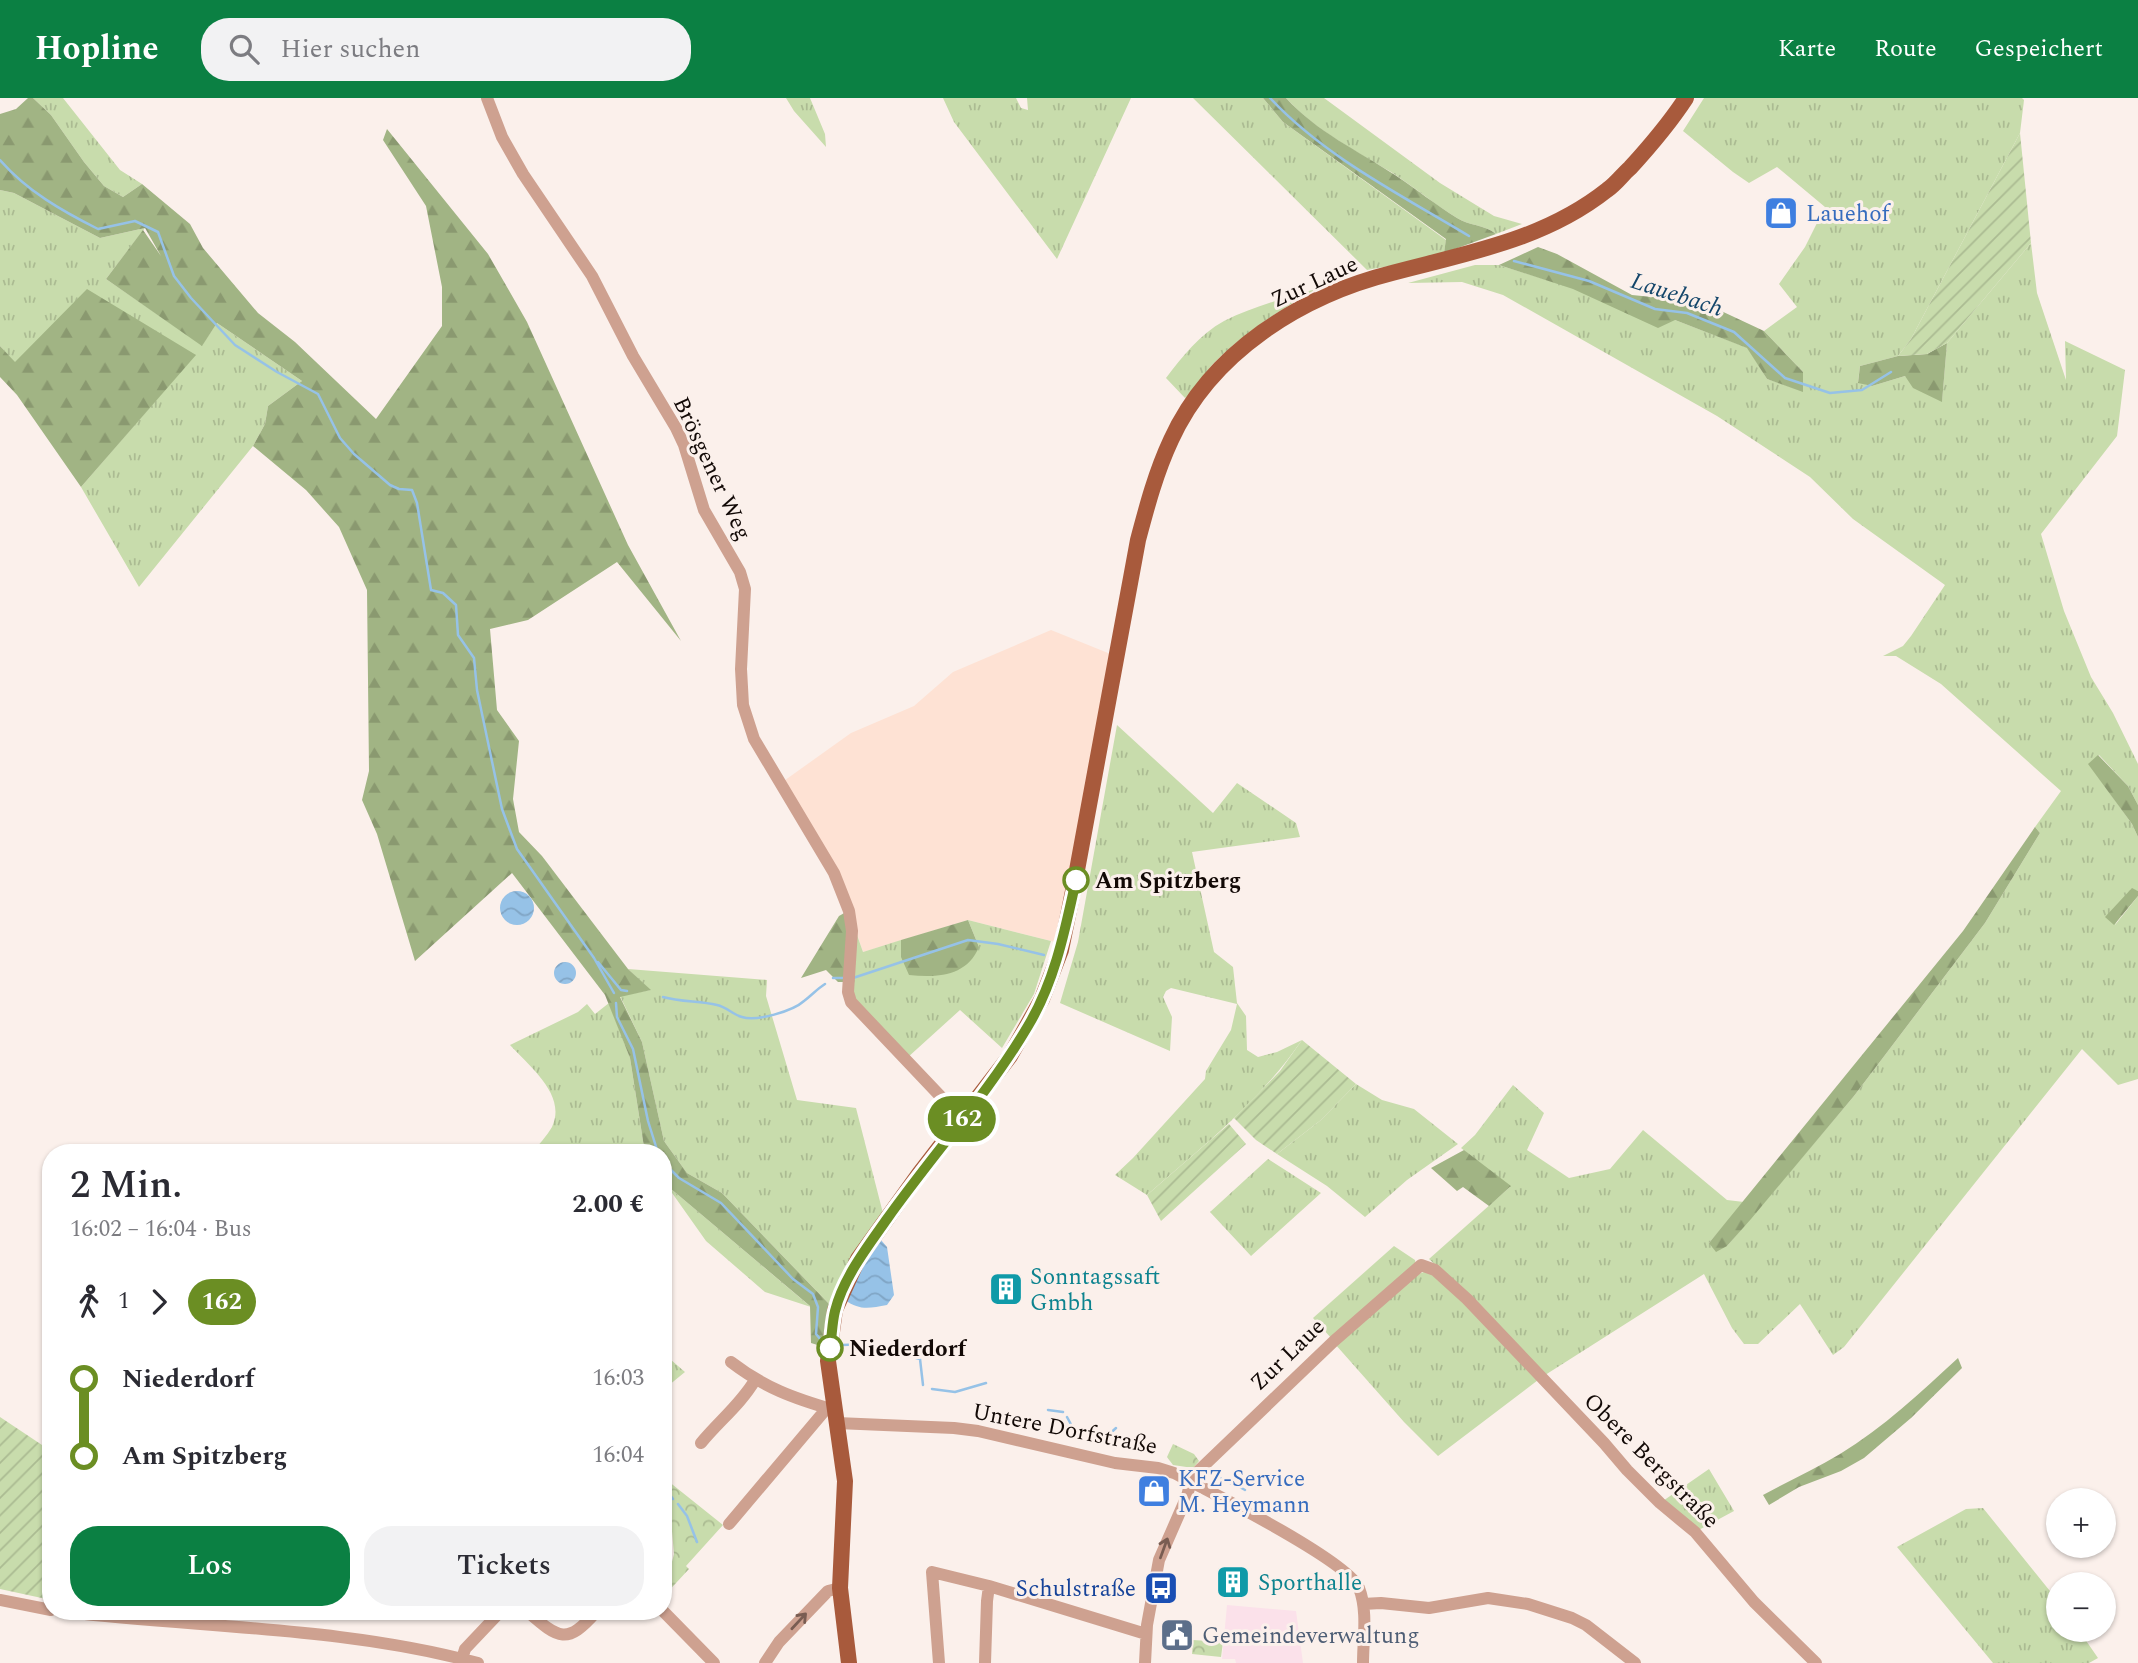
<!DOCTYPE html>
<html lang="de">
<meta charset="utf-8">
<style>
:root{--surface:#fff;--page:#f2f2f3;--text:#2b2b33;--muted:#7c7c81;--accent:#0b8043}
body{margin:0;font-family:Spectral,serif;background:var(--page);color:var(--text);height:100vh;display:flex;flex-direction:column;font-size:26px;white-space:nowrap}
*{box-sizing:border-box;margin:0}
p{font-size:23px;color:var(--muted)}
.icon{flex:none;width:38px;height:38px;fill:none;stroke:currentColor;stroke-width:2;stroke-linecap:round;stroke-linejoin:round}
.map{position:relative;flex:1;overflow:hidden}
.panel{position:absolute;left:42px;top:1046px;width:630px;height:476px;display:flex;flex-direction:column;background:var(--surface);border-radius:28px;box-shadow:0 2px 5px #0004}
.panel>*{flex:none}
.badge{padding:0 14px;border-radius:23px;font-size:24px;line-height:46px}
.fabs{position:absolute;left:2046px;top:1390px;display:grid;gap:14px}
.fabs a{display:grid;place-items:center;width:70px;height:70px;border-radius:50%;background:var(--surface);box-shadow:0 2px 5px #0004;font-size:35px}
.map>.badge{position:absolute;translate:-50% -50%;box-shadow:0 0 0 4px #fff}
.legs{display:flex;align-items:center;gap:10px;height:77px;padding:0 28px;font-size:23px}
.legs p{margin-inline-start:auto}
.summary{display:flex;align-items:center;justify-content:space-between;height:119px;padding:0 28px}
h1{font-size:38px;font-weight:600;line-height:52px}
.action{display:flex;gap:14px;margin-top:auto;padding:14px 28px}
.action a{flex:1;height:80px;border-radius:28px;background:var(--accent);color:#fff;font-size:28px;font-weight:600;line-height:80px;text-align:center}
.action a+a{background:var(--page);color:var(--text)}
ul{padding:0 28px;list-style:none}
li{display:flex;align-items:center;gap:24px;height:77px;font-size:26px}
li i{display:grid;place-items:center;width:10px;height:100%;margin:0 9px;background:currentColor}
li i::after{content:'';width:18px;height:18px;margin:-9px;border:5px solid;border-radius:50%;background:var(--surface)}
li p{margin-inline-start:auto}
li:first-child i{background:linear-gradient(#0000 50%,currentColor 0)}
li:last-child i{background:linear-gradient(currentColor 50%,#0000 0)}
header{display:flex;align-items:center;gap:42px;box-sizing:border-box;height:98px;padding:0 35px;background:var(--accent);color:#fff}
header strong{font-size:33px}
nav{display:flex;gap:38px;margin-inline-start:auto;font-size:24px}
.search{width:490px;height:63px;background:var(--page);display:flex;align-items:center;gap:18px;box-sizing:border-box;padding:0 24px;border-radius:28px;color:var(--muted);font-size:26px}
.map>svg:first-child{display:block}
</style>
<header>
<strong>Hopline</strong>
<div class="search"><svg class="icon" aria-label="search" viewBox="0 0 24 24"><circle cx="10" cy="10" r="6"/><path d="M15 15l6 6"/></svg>Hier suchen</div>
<nav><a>Karte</a><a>Route</a><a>Gespeichert</a></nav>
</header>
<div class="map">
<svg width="2138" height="1565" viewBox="0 0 2138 1565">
<defs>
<pattern id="grass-tufts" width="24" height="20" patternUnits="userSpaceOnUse" patternTransform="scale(1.75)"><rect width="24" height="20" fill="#c8dcac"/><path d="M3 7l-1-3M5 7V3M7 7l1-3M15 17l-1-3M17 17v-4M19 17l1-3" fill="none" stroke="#abbb92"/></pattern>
<pattern id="forest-firs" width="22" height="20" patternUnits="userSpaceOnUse" patternTransform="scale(1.75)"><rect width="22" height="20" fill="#a1b484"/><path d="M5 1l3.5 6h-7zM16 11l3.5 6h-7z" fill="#8a9970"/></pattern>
<pattern id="park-crowns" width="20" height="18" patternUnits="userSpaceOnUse" patternTransform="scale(1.75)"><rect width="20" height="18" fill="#c8dcac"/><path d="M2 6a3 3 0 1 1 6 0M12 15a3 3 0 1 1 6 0" fill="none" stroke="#abbb92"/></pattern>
<pattern id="garden-furrows" width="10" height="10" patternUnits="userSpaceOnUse" patternTransform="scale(1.75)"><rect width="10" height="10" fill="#c8dcac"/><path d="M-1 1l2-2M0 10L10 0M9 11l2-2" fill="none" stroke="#abbb92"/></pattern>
<pattern id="water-waves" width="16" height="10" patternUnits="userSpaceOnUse" patternTransform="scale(1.75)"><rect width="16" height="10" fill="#96c2e7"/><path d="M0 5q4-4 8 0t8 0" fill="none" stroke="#80a5c5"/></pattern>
</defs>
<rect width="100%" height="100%" fill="#fbf0eb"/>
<path fill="#fee2d4" d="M1051 532 1113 557 1055 844 968 822 863 854 849 813 781 685 851 635 914 608 953 574Z"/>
<path fill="#fbe1ea" d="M1227 1507 1296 1513 1303 1565H1236L1235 1561H1222Z"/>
<path fill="url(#grass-tufts)" d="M33 0H63L120 72 142 86 123 99 104 88 84 64 51 17Z
M786 0H810L825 36 826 49 794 13Z
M943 0H1016L1021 10 1028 12 1027 0H1131L1057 161 954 24Z
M1193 0H1263L1283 24 1446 142 1444 155 1428 161 1367 172Z
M1286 0H1324L1440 85 1494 118 1522 126 1496 136C1484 126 1469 128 1457 120 1434 106 1413 88 1391 74 1354 52 1315 32 1286 0Z
M1704 0H2022L2024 2 2020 35 1911 241 1898 258 1860 268 1858 284 1872 288 1905 278 1942 303 1947 245 2031 145 2037 195 2066 282 2065 243 2125 272 2117 338 2041 436 2064 513 2091 579 2113 615 2138 666V707L2128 688 2099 657 2089 666 2132 726 2138 739V793L2132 791 2115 827 2138 798V981L2118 987 2082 951 1844 1249 1833 1257 1800 1206 1758 1246H1744L1732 1230 1704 1176 1542 1279 1438 1358 1404 1324 1335 1246 1415 1177 1427 1173 1469 1198 1429 1161 1510 1089 1461 1050 1475 1037 1513 987 1544 1015 1527 1052 1569 1080 1610 1071 1643 1032 1727 1102 1744 1104 1709 1145 1727 1148 1854 998 1985 825 2040 735 2035 729 2061 693 1941 586 1896 558H1883L1903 548 1911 538 1945 487 1853 421 1810 379 1717 318 1503 197 1462 184 1408 185 1475 167H1499L1675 222 1748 250 1767 281 1803 293V274L1764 233 1797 209 1779 186 1805 149 1825 109 1777 69 1749 85 1733 74 1683 33Z
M0 92 14 95 100 140 145 130 106 181 202 247 217 225 302 283 268 308 265 326 253 348 139 489 81 389 195 257 15 265 0 248Z
M1316 191C1279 213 1243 235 1213 266 1203 276 1198 292 1185 300L1166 280C1182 259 1200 236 1224 223 1252 209 1285 200 1316 191Z
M1117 627 1213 715 1237 685 1296 725 1300 739 1192 754 1214 854 1233 869 1237 905 1246 918 1247 952 1258 959 1277 954 1302 942C1260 1003 1202 1049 1147 1097L1115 1077 1133 1060 1205 981 1206 973 1231 932 1237 906 1171 890 1166 893 1163 899 1172 919 1170 953 1060 905 1078 844Z
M968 822 1051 843 1034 896 1002 950 960 912 907 960 859 911 852 895 856 834 863 854 901 842V859L979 849Z
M628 871 767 882 766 898 797 1002 856 1010 885 1123 835 1212 722 1095 687 1075 664 1043 642 944 620 898 650 892Z
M609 905 630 960 644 1049 648 1055H532C538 1047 547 1038 552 1029 567 997 530 969 510 947L578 914 587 906 595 916Z
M1356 986 1382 1002 1414 1011 1458 1046 1407 1082 1365 1119 1327 1088 1277 1056 1321 1022Z
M1268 1061 1321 1095 1251 1158 1210 1114Z
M663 1083 664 1085 811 1209 765 1194 706 1143 665 1085 663 1087Z
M1394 1148 1415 1162 1416 1168 1332 1241 1313 1220Z
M663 1255 685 1274 663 1292Z
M1709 1371 1734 1413 1695 1434 1660 1405Z
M1983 1410 2058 1503V1531H2078L2098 1560 2089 1565H1993L1897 1449 1966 1411Z"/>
<path fill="url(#forest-firs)" d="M28 0H33L51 17 84 64 104 88 123 99 142 86 190 126 203 150 258 215 295 244 376 321 442 228V189L426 108 383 42 387 31 488 156 527 224 628 447 681 543 617 464 528 522 490 531 497 612 519 643 513 701 519 734 542 758 628 871 651 892 620 899 642 944 664 1043 687 1075 722 1095 832 1209 824 1249 811 1245 810 1208 664 1085 663 1055H648L644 1049 630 960 605 897 512 775 415 863 377 736 362 702 369 673 367 492 339 429 306 392 253 348 265 326 268 308 302 283 217 225 202 248 106 181 143 132 161 158 145 130 100 140 14 95 0 92V16L16 11Z
M1263 0H1286C1317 34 1357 52 1395 77 1416 91 1436 107 1457 120 1469 128 1484 126 1496 136L1444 155 1446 141 1283 24Z
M1538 149 1557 156 1632 197 1702 204 1764 233 1803 274V294L1767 281 1747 250 1675 222 1658 230 1573 191 1499 167Z
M87 191 196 257 81 389 17 297 0 279V248L15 264Z
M1947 245 1942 304 1913 290 1905 278 1872 288 1858 285 1860 268 1898 258 1927 256Z
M2098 657 2128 688 2138 707V739L2132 726 2088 666Z
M2035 729 2040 735 1985 825 1854 998 1751 1121 1727 1148 1716 1154 1709 1145 1963 833Z
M2132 790 2138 793V798L2114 827 2105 819Z
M846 814V884H838L826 872 801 880 839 818Z
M968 822 979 849C967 878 938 880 909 877L901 859V842Z
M1464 1052 1511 1088 1489 1108 1463 1089 1457 1093 1431 1070Z
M1958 1260 1962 1270 1911 1320 1864 1360 1841 1373 1799 1389 1769 1407 1763 1397C1789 1383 1815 1371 1840 1356 1883 1330 1921 1294 1958 1260Z"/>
<path fill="url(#park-crowns)" d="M1173 1346 1194 1356 1199 1363 1193 1370 1173 1367 1167 1359Z
M663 1379 723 1427 686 1468 689 1471 663 1499 674 1456 671 1422 663 1408Z
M1193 1542 1223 1544 1221 1559 1192 1556Z"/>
<path fill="url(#garden-furrows)" d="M2020 35 2031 145 1947 245 1927 256 1898 258 1911 241Z
M1302 942 1356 986 1321 1022 1277 1056 1256 1042 1234 1020 1280 973Z
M1229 1026 1246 1046 1161 1123 1147 1097Z
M0 1319 51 1353V1502L0 1491Z"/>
<path fill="url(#water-waves)" d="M500 810a17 17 0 1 1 34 0a17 17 0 1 1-34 0Z
M554 875a11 11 0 1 1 22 0a11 11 0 1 1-22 0Z
M881 1142 887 1149 894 1197 887 1207C870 1210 860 1213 845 1202L857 1176Z"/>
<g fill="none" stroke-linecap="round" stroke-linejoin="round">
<path stroke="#96c2e7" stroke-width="2.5" d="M1270 0C1325 59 1401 97 1469 138
M0 62C27 93 62 113 98 131L135 123 158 134 174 178 191 200 235 247 277 274 318 296 340 340 354 356 390 387 399 391 412 392 417 405 431 492 443 495 456 507 458 537 474 560 477 592 502 711 517 751 594 860 614 895
M1514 163 1589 183 1655 211 1687 215 1734 234 1785 280 1830 295 1862 292 1891 274
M598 864 621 892 627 893
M833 880H843
M853 880 968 842 998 846 1044 857
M663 899C681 904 699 903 717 907 727 909 733 917 742 919 756 924 793 913 804 903 812 897 817 891 825 886
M616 905 617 919 633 951 648 1023 658 1055
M663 1064 679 1080 721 1105 793 1181 813 1196 818 1209 816 1236 821 1242
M663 1110 667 1127 663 1142
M835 1247C850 1247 869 1245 881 1254L890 1253 920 1261 923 1287
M932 1291 955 1294 986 1285
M1048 1312 1063 1314
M1067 1319 1074 1332 1081 1336
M1100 1340 1104 1341 1116 1330
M1212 1375 1214 1377
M1218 1379 1232 1386
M663 1388 673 1401
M1238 1388 1245 1392
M678 1406 687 1418 697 1444"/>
<path stroke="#cea190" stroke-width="12" d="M487 0 502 39 523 76 592 178 633 258 676 330 684 347 704 412 740 474 745 491 741 571 743 607 754 641 834 775 849 813 852 833 848 894 851 904 962 1021
M731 1264C765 1290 793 1300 834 1312
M837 1325 954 1330 978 1333 1115 1365 1158 1370 1174 1375C1207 1392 1348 1463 1359 1490 1368 1513 1363 1541 1363 1565
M701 1345C718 1324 741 1306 755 1282
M729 1426 827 1310
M0 1502 51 1512
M1363 1506 1381 1505 1429 1510 1488 1500 1528 1506 1572 1520 1586 1527 1635 1565
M663 1513 714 1565
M67 1514C204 1530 345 1529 478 1565
M528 1514C559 1541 567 1547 596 1514
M462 1561 465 1551 500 1514
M765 1565 779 1544 828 1493 840 1490
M939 1565 932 1474 989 1488 1146 1536
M985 1565 987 1503 989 1488
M1145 1565 1147 1527 1159 1462 1187 1398 1192 1379 1334 1243 1421 1167 1435 1172 1467 1201 1604 1345 1627 1372 1660 1405 1695 1434 1754 1504 1816 1565"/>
<path stroke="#a85a3c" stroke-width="16" d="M849 1565 840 1490 845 1383 828 1263 835 1212 858 1161 919 1076 1010 958 1042 901 1061 852 1075 783 1138 442C1147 408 1156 374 1171 342 1211 254 1301 198 1392 175 1467 155 1544 142 1607 92 1616 86 1622 77 1630 70 1651 47 1669 26 1686 0"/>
</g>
<defs><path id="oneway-shaft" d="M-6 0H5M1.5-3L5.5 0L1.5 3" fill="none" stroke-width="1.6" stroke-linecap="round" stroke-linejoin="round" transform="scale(1.75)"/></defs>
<g stroke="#795d52">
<use href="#oneway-shaft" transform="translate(1164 1450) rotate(-70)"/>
<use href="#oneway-shaft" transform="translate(799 1523) rotate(-47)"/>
</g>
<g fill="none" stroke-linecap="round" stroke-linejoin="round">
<g stroke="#fff" stroke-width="16">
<path id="line-1" d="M830 1250C832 1238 832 1225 835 1213 843 1180 868 1148 887 1121 933 1056 988 996 1028 928 1055 883 1065 832 1076 782"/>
</g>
<use href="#line-1" stroke="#6b8e23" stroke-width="10"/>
</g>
<defs>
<g id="shop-square" transform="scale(1.75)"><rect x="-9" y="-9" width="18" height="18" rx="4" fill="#3f7fe0" stroke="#fbf0eb"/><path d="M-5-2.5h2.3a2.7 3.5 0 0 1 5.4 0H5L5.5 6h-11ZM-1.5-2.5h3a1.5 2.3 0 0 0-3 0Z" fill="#fff"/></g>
<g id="building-square" transform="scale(1.75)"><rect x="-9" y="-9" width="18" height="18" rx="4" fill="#0f9aa8" stroke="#fbf0eb"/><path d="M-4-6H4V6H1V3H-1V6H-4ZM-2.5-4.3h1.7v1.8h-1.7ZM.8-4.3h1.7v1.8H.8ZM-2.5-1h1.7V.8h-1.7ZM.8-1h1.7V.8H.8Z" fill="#fff"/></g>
<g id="bus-square" transform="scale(1.75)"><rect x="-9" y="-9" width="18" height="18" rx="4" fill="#1a4fb4" stroke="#fbf0eb"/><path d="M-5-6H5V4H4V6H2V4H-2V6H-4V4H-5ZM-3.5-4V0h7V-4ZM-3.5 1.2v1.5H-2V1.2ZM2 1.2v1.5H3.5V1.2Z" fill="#fff"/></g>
<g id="civic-square" transform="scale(1.75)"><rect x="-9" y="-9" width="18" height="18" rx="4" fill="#5c6f8a" stroke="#fbf0eb"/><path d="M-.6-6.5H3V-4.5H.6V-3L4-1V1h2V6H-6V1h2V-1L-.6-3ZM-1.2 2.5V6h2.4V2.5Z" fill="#fff"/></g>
</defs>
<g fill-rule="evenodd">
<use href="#shop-square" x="1781" y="115"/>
<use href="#building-square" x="1006" y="1191"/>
<use href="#shop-square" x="1154" y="1393"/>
<use href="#building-square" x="1233" y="1484"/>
<use href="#bus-square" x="1161" y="1490"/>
<use href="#civic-square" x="1177" y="1537"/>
</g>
<g fill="#fff" stroke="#6b8e23" stroke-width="3.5">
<circle cx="1076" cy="782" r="12"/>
<circle cx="830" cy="1250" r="12"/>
</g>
<g text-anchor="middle" stroke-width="6" stroke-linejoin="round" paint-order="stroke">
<g font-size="23" fill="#366cbe" stroke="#fbf0eb" text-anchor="start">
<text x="1806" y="123">Lauehof</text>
<text x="1178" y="1388">KFZ-Service<tspan x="1178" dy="26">M. Heymann</tspan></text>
</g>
<g font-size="23" fill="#120906" stroke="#fbf0eb">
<text transform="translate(1314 183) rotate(-25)" y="8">Zur Laue</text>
<text transform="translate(713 370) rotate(65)" y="8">Brösgener Weg</text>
<text transform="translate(1287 1256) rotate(-44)" y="8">Zur Laue</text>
<text transform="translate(1065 1330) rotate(11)" y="8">Untere Dorfstraße</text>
<text transform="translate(1652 1362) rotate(45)" y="8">Obere Bergstraße</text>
</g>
<g font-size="23" font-weight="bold" fill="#120906" stroke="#fbf0eb" text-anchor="start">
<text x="1095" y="790">Am Spitzberg</text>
<text x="849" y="1258">Niederdorf</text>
</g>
<g font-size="23" fill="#0d838f" stroke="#fbf0eb" text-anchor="start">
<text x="1030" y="1186">Sonntagssaft<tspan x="1030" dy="26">Gmbh</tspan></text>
<text x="1258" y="1492">Sporthalle</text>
</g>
<g font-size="23" fill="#164399" stroke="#fbf0eb" text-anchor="end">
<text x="1136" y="1498">Schulstraße</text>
</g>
<g font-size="23" fill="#4e5e75" stroke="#fbf0eb" text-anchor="start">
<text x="1202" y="1545">Gemeindeverwaltung</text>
</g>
<g font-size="24" font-style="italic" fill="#14466a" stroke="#fbf0eb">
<text transform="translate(1677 196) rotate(18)" y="8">Lauebach</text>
</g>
</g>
</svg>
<div class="fabs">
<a>+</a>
<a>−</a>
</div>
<b class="badge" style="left:962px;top:1021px;background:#6b8e23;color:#fff">162</b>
<section class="panel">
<div class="summary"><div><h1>2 Min.</h1><p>16:02 – 16:04 · Bus</p></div><b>2.00 €</b></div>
<div class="legs"><svg class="icon" aria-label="walk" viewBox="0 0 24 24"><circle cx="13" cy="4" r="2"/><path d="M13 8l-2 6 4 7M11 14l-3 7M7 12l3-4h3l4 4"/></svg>1<svg class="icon" aria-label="forward" viewBox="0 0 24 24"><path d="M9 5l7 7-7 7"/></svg><b class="badge" style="background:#6b8e23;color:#fff">162</b></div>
<ul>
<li><i style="color:#6b8e23"></i><b>Niederdorf</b><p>16:03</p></li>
<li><i style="color:#6b8e23"></i><b>Am Spitzberg</b><p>16:04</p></li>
</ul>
<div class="action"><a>Los</a><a>Tickets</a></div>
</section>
</div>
